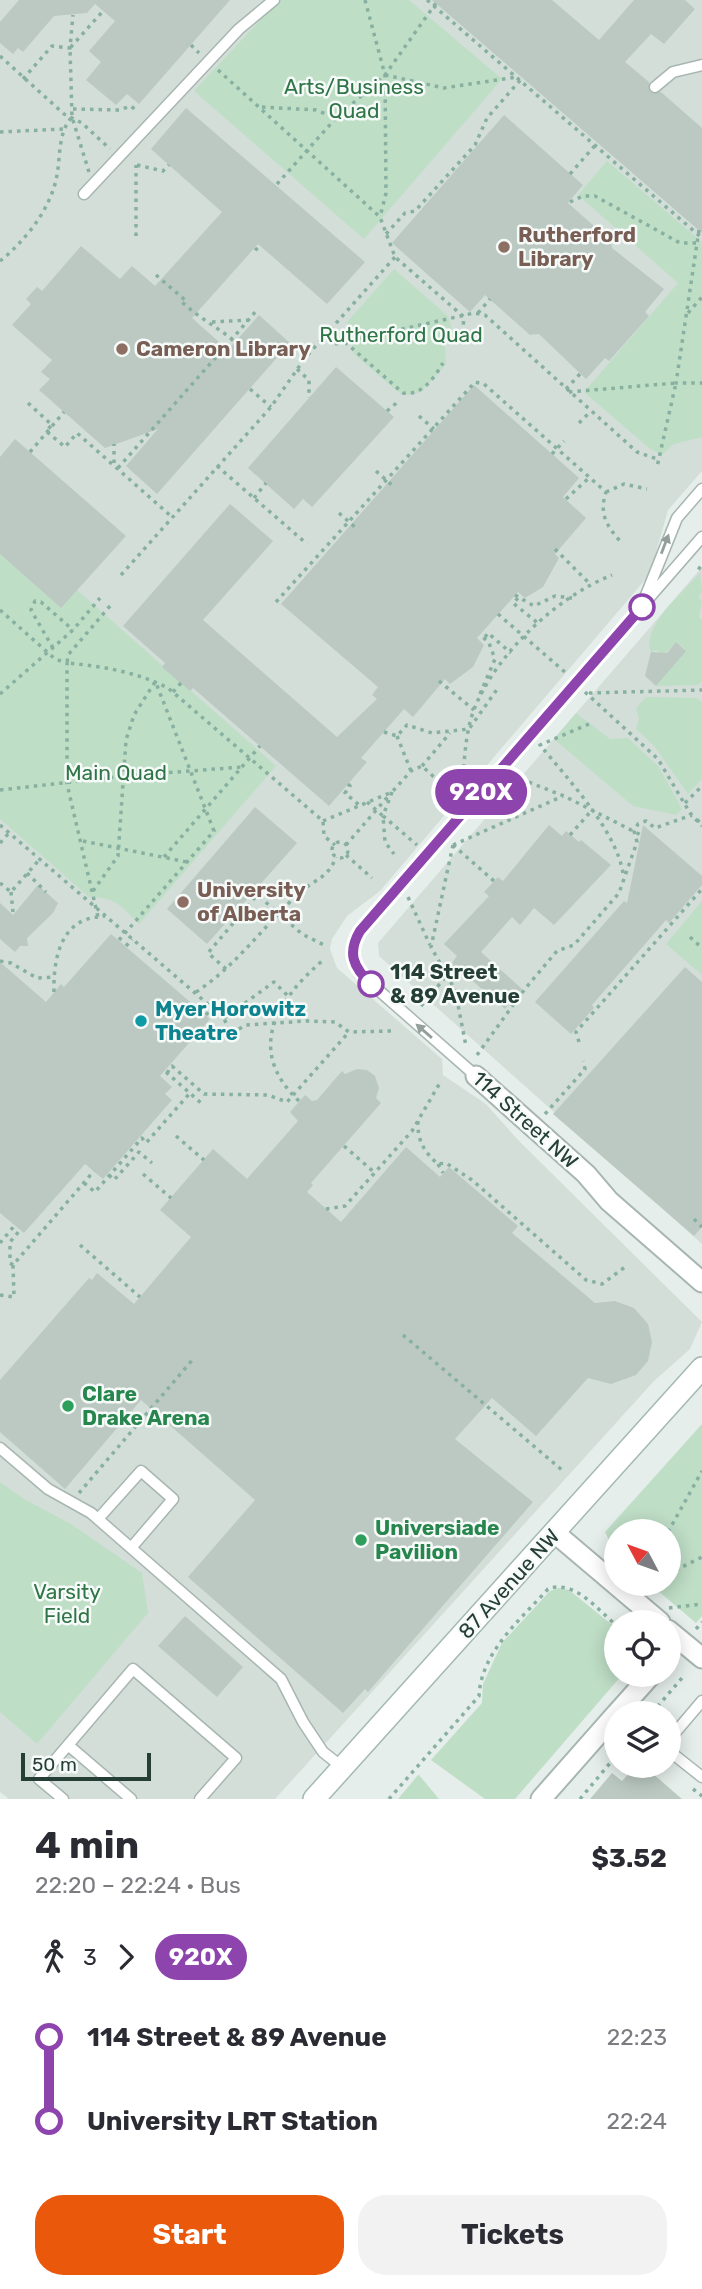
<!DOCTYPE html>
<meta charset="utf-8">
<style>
:root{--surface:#fff;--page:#f2f2f3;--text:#2b2b33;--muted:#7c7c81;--accent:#ea580c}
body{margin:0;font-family:Rubik,sans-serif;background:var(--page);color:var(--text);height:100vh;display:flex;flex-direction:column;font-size:26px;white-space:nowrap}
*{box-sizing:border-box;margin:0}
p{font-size:23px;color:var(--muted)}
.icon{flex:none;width:38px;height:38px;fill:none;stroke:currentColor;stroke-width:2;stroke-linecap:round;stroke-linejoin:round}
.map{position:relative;height:1799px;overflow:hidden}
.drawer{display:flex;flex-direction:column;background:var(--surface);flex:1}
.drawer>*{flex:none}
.badge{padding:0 14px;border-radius:23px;font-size:24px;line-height:46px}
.needle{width:46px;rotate:311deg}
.controls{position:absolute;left:604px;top:1519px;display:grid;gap:14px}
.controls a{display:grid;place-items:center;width:77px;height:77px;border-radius:50%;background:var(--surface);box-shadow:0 4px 18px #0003;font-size:35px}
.scale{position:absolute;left:21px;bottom:18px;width:130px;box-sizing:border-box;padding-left:7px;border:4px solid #253f37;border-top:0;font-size:19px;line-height:24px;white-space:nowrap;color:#253f37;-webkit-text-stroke:5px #f6faf8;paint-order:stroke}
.map>.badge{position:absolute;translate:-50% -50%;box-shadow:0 0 0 4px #fff}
.legs{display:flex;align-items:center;gap:10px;height:77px;padding:0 35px;font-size:23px}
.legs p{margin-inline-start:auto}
.head{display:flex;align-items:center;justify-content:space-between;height:119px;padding:0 35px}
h1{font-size:38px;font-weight:700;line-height:52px}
.primary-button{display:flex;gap:14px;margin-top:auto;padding:14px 35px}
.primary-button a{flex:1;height:80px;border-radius:28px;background:var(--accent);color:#fff;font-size:28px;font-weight:700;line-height:80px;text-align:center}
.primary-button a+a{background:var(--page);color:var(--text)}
ul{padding:0 35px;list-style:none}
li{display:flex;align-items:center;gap:24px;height:84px;font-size:26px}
li i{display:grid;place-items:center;width:10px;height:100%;margin:0 9px;background:currentColor}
li i::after{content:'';width:18px;height:18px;margin:-9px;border:5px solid;border-radius:50%;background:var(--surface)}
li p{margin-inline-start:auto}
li:first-child i{background:linear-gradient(#0000 50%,currentColor 0)}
li:last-child i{background:linear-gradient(currentColor 50%,#0000 0)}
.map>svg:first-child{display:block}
</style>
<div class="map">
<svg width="702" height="1799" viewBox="0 0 702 1799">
<rect width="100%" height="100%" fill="#e5eeea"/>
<path fill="#d3ded9" d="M0 0H702V471L668 510 650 574 380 891 347 916 332 939 330 949 337 968 442 1059 443 1075 486 1104 518 1140 702 1322 690 1349 654 1381 275 1799H9L0 1792Z
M702 567V1244L379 956 378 943Z"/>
<path fill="#bfdec6" d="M279 0H409L502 79 364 239 194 91Z
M607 161 702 242V437L674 444 662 455 649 448 584 392 678 283 578 195Z
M394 269 448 316 453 333 445 347 446 364 421 392 409 395 398 392 354 354 347 322Z
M0 554 61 608 77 590 276 766 139 924C121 906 116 897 89 897L0 819Z
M700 573 702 592 698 597 702 601 699 617 702 620V681L698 685 656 686 686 650 676 642 664 655 656 650 651 652C640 628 684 591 700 573Z
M646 697 697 698 702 702V779L688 794 655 747 636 729 639 719 636 708Z
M576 713 610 739 628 738 659 767 682 809 676 815 633 806 554 739Z
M702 901V975L666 944Z
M702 1424V1616L696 1623 650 1584H668V1531H616V1554L605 1532Z
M0 1482 24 1499 71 1524 142 1573 148 1613 37 1744 0 1712Z
M559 1588 569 1590 616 1628V1675H622L515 1799H485L431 1760 482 1703 483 1684 502 1643 550 1591Z
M418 1775H419L439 1799H398Z"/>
<path fill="#bbc9c2" d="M19 0H230L139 104 127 94 116 105 86 80 101 62 89 51 115 21 95 4 87 13 54 16 23 52 18 48 13 54 0 43V22Z
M432 0H552L599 40 634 0H685L695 9 664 44 651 34 625 62 649 82 650 92H661L702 128V233Z
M186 108 365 262 327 304 258 244 192 318 228 350 259 315 290 343 157 494 126 466 158 429 105 448 39 390 50 379 41 372 52 360 12 325 31 304 26 299 37 287 42 291 81 246 120 279 132 266 155 286 222 212 151 149Z
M504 115 583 185 568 203 611 241 612 248 664 289 645 312 649 316 609 361 605 358 586 379 539 334 530 335 485 295 470 312 392 243Z
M336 367 394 417 312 507 303 499 294 509 248 468Z
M474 385 579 478 563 497 586 518 555 554 559 558 543 587 525 598 518 592 477 638 484 645 473 667 450 684 445 679 413 717 404 709 361 758 367 762 329 806 193 688 190 691 162 667 165 663 123 626 230 504 273 541 203 620 337 737 377 699 372 695 378 687 281 604Z
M15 439 126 536 61 608 0 554V457Z
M676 642 686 651 656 686 645 676 651 652 667 653Z
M255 807 297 843 207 944 167 909Z
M549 825 562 836 566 831 579 842 581 840 611 865 554 925 534 908 520 925 512 917 481 952 522 989 505 1009 452 963 457 956 444 944 489 896 484 892 498 877 503 881Z
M643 825 702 876V885L669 923 666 920 592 1005 594 1008 571 1034 535 1002 624 901 627 903Z
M38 885 58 903 53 913 27 938 28 946H20L15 952 0 939V903L13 915Z
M111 934 210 1019 160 1076 172 1087 165 1094 172 1100 103 1179 85 1164 24 1233 0 1213V962L46 1002 61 984 64 987Z
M685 967 702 982V1227L694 1236 553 1114Z
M357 1069 367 1070 375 1076 379 1088 376 1098 381 1103 311 1183 313 1185 307 1192 341 1222 406 1147 440 1177 449 1167 518 1226 512 1233 595 1303 615 1301 634 1308 648 1324 652 1342 648 1361 636 1375 611 1384 588 1378 536 1436 492 1398 455 1439 533 1502 368 1692 365 1689 343 1713 188 1577 255 1500 141 1400 65 1489 0 1432V1380L89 1278 92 1280 97 1273 134 1304 191 1237 160 1210 213 1149 247 1179 298 1121 290 1112 305 1095 312 1101 317 1100 342 1071 345 1074Z
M185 1616 243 1667 217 1697 158 1646Z
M636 1766H644L682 1799H590L612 1773 622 1781Z"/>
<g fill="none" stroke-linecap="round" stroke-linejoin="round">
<g stroke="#a8b6b1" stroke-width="13">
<path id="lane" d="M655 87 673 72 702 65
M84 194 239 29 274 0
M644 600 677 518 702 489
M476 1076 359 973C347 951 355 938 369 920L702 537
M0 1448 48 1489 91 1513 281 1679 303 1722 323 1752 342 1767
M98 1519 141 1471 173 1499 131 1548
M668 1741 702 1701
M68 1745 131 1799
M668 1750 702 1777
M63 1799 39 1779 133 1669 236 1758 200 1799"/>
</g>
<g stroke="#a8b6b1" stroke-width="23">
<path id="street" d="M476 1076 586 1174 609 1201 702 1282
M555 1533 660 1622
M668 1630 702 1658
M617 1713 651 1675
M541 1799 616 1714"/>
</g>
<g stroke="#a4b9b1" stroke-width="24">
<path id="secondary" d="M314 1799 702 1368"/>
</g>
<path stroke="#87b0a1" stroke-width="3.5" stroke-dasharray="3.5 5" stroke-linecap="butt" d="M365 0 385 75 386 193 380 217
M427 0 702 238
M191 45 199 53
M0 56 64 114 82 123 110 149
M218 70 380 217 395 257 464 317 463 327
M385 75 444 88 517 77
M23 79 52 46 70 48 73 15
M262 107 316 110 336 118
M73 109 119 110 131 106 138 112
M0 132 63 129
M137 165 163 171 169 165
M89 172 72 117 70 48 103 11
M277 184 336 118 385 75 436 3
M570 202 583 196H595L680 243H697
M699 230 676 383H702
M386 234 405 213 415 211 475 145 487 118 523 77
M136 236V165
M255 248 261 253
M0 261C24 242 49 211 56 180 61 159 57 135 71 118
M156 275 185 300 182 302C198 317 215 326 232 339L257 310
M478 313 490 299
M688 313 702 297
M212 322 249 320
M345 342 403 393C422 396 434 378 443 363
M335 344 474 313 485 315 637 452 657 459
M297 369 309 380V398
M250 389 271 407
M566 389 580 374
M569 392 676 383 657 467
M28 403 52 425 46 431 65 447 77 433 172 517
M387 411 400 400
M419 416 434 429
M579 423 591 411
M552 454 564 441
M114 463V444
M217 466 307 544
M118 468 232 339
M376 471 393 486
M606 492 624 484 647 489
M254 498 266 483
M566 499 590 477
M339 513 356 528
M555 549 591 585
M698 567 702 570
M121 575 271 407 305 358 395 257
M515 595 534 606 555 596 572 598
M518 598 513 603 539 624
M276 602 475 382 484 384 606 492C599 513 606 525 620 541
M110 606 68 655 67 663C101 666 137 672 168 688L323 821 324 836 335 845
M0 610 55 659 67 663V784L98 917 105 916
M498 614 566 673
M485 637 488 633 511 653
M53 648 31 610 35 601 41 602 73 630
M439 681 474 710
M173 692 181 683
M585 692 658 759 690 813 702 826
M589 693 702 690
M0 694 73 630 100 598
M480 694 495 659 489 643 480 634
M589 724 540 745C567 778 616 830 623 873
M384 732 397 736 407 725 432 733 469 729 498 688
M397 736 411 771
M422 766 450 733
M463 776C465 753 466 729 475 707 498 652 557 597 612 575
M513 776 564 796 641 835
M348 784 350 786 345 793 359 805
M0 790 125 776 242 767
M392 792 383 816 417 845
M367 802 383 816 385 842 394 854
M685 803 702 786
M323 821 392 792 411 771 422 766 449 791
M697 822 702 817
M0 825 224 1018 230 1034 246 1025 306 1021 335 1022 349 1032 391 1031
M570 835 592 810
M83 841 187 862
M332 850a8 8 0 1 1 16 0a8 8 0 1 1-16 0Z
M0 843 9 833
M346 845 391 793
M453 845 431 947 455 990 466 1046
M453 845 563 796
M453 845 494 881
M346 855 372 878
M164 857 260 746
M27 873 46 892
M0 883 11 892 39 860
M93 891 118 856 126 740 134 715 155 682
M253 891 302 934 324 945
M11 892 13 912
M408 897 430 945
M690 937 702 948
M119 940 214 831 156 683
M126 946 132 939
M0 961 11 963 37 978 55 977
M226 969 208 953 257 895
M54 992C53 959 61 920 98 917
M196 992C235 967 264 926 298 894 313 880 329 878 336 857
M421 1006 455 966
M206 1015 212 1007
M224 1018 274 982 288 996
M579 1042 576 1032 702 889
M477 1055 524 990 557 951 574 945 619 893 637 842 634 831 638 824 646 821 655 828 692 815
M166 1072 201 1103
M167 1073 172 1066 204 1094 268 1095 287 1102 349 1032
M299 1101C246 1051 275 1002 322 961
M545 1114 585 1069 583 1061
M418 1121C417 1140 424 1152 438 1164L446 1163 472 1180 586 1280 602 1284 625 1267
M176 1136 204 1160
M344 1146 375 1173
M438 1164 443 1173
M143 1174 171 1198
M109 1175 114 1180 139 1152 152 1163
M84 1183 95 1192 142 1138 146 1143 190 1093
M326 1209 345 1206 412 1131 441 1081
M694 1219 702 1227
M0 1243 15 1225
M80 1245 140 1297
M13 1265 10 1263V1242L20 1230
M0 1295 14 1297 13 1265 94 1171
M403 1335 562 1470
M79 1493 194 1358
M668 1532 702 1471
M668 1574 702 1557
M669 1608 702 1604
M696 1629 702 1622
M652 1713 682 1678
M693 1789 702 1796
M389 1799 479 1696C481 1652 521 1619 548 1589 574 1579 597 1609 616 1625
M580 1799 616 1756"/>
<use href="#lane" stroke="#fff" stroke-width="10"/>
<use href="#street" stroke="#fff" stroke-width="19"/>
<use href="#secondary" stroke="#fff" stroke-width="21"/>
<path stroke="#87b0a1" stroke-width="3.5" stroke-dasharray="3.5 5" stroke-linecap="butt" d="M570 174 598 142
M30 452 64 412"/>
</g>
<defs><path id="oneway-solid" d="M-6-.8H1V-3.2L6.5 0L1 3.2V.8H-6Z" transform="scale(1.75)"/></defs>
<g fill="#929f9b">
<use href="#oneway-solid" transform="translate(665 544) rotate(-69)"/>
<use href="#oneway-solid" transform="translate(424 1031) rotate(-139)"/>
</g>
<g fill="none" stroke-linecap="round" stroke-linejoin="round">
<g stroke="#fff" stroke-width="16">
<path id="line-1" d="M371 984C353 967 347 953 360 931L642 607"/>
</g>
<use href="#line-1" stroke="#8e44ad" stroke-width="10"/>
</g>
<g fill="#8d6e63" stroke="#f6faf8" stroke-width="2.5">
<circle cx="504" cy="247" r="7"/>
<circle cx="122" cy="349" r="7"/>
<circle cx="183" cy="902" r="7"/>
</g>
<g fill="#fff" stroke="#8e44ad" stroke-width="3.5">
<circle cx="642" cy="607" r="12"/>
<circle cx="371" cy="984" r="12"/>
</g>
<circle fill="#0f9aa8" stroke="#f6faf8" stroke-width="2.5" cx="141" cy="1021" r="7"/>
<g fill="#2e9e5b" stroke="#f6faf8" stroke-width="2.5">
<circle cx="68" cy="1406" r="7"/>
<circle cx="361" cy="1540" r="7"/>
</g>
<g text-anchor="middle" stroke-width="5" stroke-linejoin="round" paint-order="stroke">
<g font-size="21" fill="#307547" stroke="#f6faf8">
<text x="354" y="94">Arts/Business<tspan x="354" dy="24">Quad</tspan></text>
<text x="401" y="342">Rutherford Quad</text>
<text x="116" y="780">Main Quad</text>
<text x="67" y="1599">Varsity<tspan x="67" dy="24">Field</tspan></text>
</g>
<g font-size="21" font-weight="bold" fill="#785e54" stroke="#f6faf8" text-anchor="start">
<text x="518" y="242">Rutherford<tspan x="518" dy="24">Library</tspan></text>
<text x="136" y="356">Cameron Library</text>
<text x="197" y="897">University<tspan x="197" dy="24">of Alberta</tspan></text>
</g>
<g font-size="21" font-weight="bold" fill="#253f37" stroke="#f6faf8" text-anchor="start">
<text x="390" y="979">114 Street<tspan x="390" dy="24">&amp; 89 Avenue</tspan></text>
</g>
<g font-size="21" font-weight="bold" fill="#0d838f" stroke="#f6faf8" text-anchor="start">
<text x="155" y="1016">Myer Horowitz<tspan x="155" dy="24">Theatre</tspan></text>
</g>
<g font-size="21" fill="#253f37" stroke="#f6faf8">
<text transform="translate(525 1120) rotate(42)" y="7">114 Street NW</text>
<text transform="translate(509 1584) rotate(-48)" y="7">87 Avenue NW</text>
</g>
<g font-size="21" font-weight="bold" fill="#27864d" stroke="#f6faf8" text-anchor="start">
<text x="82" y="1401">Clare<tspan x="82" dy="24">Drake Arena</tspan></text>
<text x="375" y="1535">Universiade<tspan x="375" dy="24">Pavilion</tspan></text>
</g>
</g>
</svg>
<div class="controls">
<a><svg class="needle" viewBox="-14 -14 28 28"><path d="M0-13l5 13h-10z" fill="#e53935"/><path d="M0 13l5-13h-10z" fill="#7c7c81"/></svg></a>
<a><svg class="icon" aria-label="locate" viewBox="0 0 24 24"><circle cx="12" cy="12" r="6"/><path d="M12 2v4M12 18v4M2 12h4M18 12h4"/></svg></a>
<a><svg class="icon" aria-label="layers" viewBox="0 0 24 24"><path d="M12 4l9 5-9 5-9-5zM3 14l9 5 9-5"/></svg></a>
</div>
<div class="scale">50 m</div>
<b class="badge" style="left:481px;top:792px;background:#8e44ad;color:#fff">920X</b>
</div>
<section class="drawer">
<div class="head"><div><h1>4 min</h1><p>22:20 – 22:24 · Bus</p></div><b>$3.52</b></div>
<div class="legs"><svg class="icon" aria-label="walk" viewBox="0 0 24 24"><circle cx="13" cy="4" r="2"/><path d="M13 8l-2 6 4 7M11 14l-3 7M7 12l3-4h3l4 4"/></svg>3<svg class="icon" aria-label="forward" viewBox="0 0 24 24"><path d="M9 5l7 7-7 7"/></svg><b class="badge" style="background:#8e44ad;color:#fff">920X</b></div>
<ul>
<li><i style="color:#8e44ad"></i><b>114 Street &amp; 89 Avenue</b><p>22:23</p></li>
<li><i style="color:#8e44ad"></i><b>University LRT Station</b><p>22:24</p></li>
</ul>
<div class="primary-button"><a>Start</a><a>Tickets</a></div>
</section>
